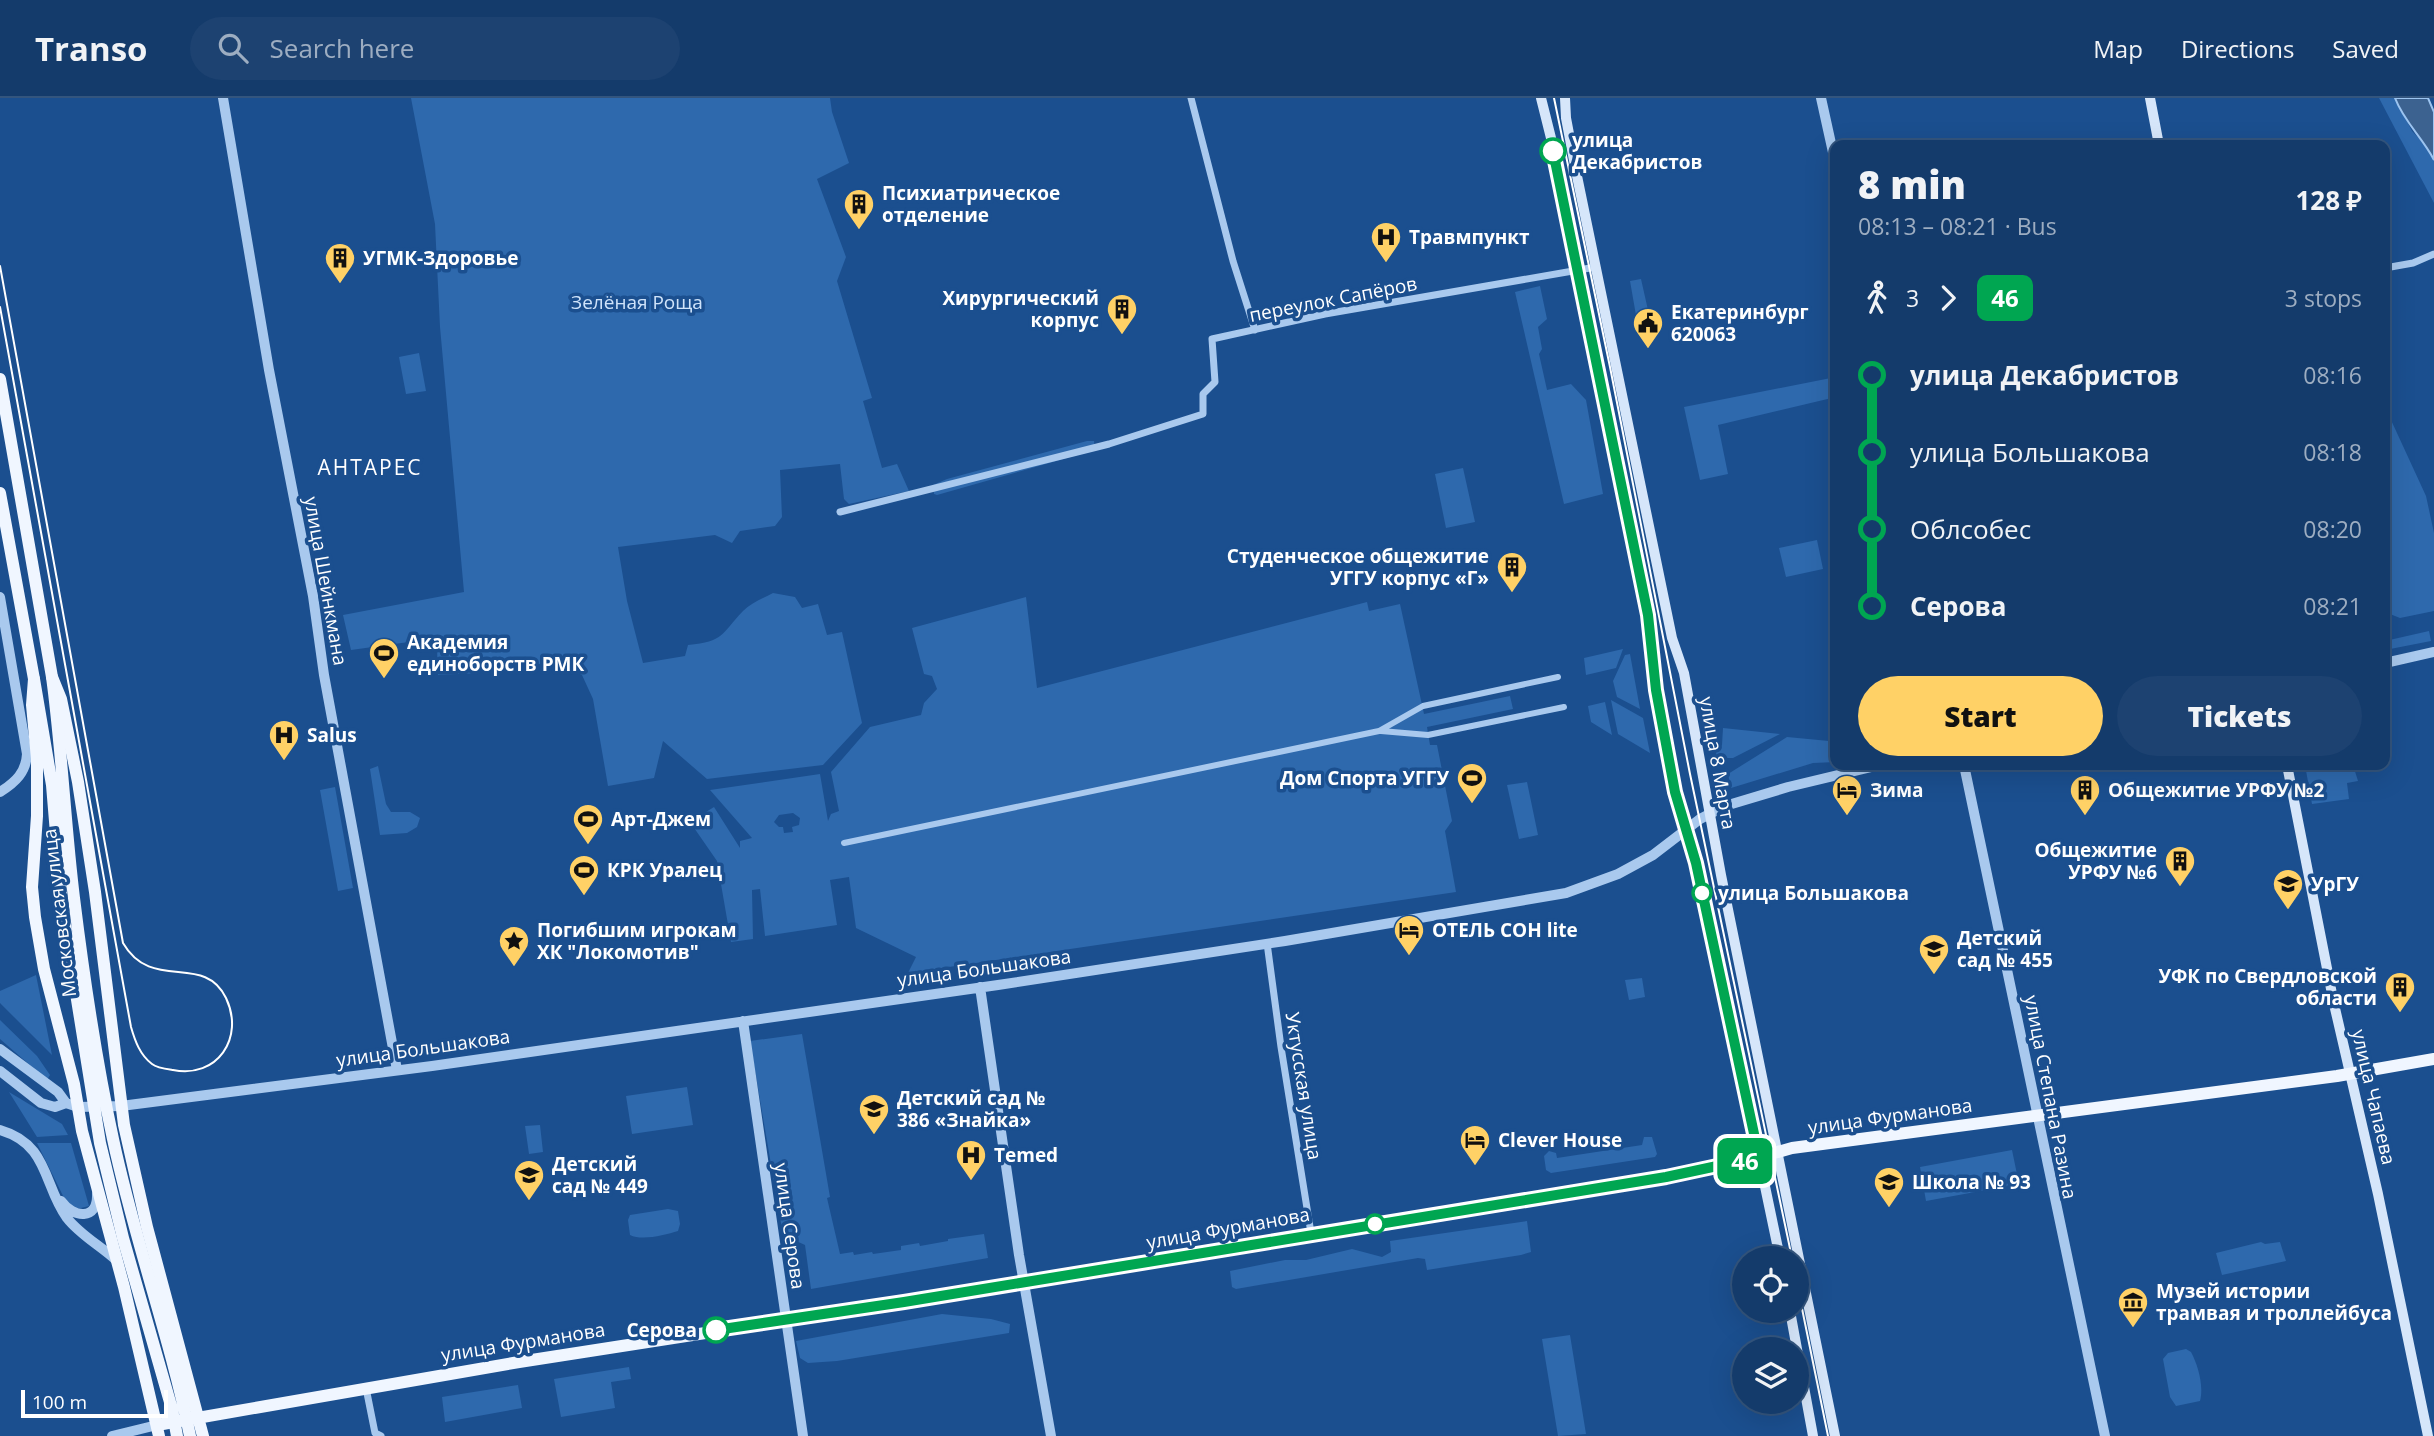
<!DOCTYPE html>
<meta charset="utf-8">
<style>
:root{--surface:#143b6b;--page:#1d4271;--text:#f1f3f6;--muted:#9dadc1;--line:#33557e;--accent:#ffd166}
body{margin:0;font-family:"Open Sans",sans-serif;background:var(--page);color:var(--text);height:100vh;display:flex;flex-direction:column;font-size:26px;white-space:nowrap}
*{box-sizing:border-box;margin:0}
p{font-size:23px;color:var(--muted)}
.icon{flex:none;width:38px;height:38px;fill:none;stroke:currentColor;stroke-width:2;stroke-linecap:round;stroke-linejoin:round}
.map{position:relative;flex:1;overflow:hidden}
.side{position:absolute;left:1830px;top:42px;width:560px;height:630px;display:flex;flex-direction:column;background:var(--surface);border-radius:14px;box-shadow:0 7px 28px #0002,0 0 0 2px var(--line)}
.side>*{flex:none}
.badge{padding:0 14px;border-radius:10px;font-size:24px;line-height:46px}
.tools{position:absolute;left:1732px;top:1148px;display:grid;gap:14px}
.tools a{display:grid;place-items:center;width:77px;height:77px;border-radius:50%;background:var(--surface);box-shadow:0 7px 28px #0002,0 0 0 2px var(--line);font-size:35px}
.scale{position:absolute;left:21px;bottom:18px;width:147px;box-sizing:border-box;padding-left:7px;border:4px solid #fff;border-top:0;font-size:19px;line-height:24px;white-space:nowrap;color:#fff;-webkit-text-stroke:5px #1b4f8f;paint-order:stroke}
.map>.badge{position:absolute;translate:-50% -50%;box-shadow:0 0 0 4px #fff}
.legs{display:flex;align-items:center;gap:10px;height:77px;padding:0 28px;font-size:23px}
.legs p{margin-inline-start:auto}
.summary{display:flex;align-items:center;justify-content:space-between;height:119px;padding:0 28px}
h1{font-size:38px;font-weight:800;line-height:52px}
.cta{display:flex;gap:14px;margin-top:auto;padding:14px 28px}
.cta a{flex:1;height:80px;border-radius:42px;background:var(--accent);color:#111;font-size:28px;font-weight:800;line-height:80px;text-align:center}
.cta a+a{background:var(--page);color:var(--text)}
ul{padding:0 28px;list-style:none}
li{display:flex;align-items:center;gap:24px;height:77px;font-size:26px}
li i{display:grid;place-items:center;width:10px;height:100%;margin:0 9px;background:currentColor}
li i::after{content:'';width:18px;height:18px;margin:-9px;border:5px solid;border-radius:50%;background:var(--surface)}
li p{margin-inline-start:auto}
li:first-child i{background:linear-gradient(#0000 50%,currentColor 0)}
li:last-child i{background:linear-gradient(currentColor 50%,#0000 0)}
header{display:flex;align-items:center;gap:42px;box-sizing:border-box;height:98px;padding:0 35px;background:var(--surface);border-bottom:2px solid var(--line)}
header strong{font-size:33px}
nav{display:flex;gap:38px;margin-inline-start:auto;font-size:24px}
.search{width:490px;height:63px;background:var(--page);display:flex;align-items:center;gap:18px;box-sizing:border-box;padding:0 24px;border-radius:38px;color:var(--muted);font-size:26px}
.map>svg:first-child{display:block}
</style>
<header>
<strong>Transo</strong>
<div class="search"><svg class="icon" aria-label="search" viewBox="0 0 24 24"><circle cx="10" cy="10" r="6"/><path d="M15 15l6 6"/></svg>Search here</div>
<nav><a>Map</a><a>Directions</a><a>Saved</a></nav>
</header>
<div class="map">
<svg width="2434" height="1338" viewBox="0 0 2434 1338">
<rect width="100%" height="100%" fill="#1b4f8f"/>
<path fill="#2e69ad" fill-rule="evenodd" d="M411 0H830L832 14 849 65 817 81 846 159 837 183 872 300 863 303 882 370 897 366 909 393 849 406 844 401 840 366 780 372 782 419 775 428 740 433 732 445 715 437 618 449 627 503 643 565 685 558 688 547C725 543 720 537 743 513 751 505 764 500 773 495L795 499 802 510 818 506 827 537 842 534 862 625 823 667 707 681 663 643 654 680 608 688 593 601 582 577C547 560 517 566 479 569L480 575 438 577 437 550 416 543 351 552 343 517 464 494 440 229 435 126Z
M2379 0H2395L2412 33 2428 50 2434 62V105Z
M1641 181 1650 221 1637 223 1630 183Z
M1540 188 1547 221 1538 229 1542 251 1539 256 1547 292 1571 286 1586 302 1603 396 1564 406 1515 194Z
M419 255 426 293 406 296 399 259Z
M1836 279V299L1718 327 1728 376 1700 382 1684 309Z
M2385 309 2426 398 2434 435V513L2400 520 2385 514Z
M1087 343H1094L1095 352 937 397 934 396 933 387 947 381Z
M1463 370 1475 424 1446 430 1435 376Z
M1817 442 1823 471 1786 479 1779 450Z
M1026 499 1037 590 1367 504 1369 513 1400 506 1424 616 1510 598 1513 611 1427 629 1430 647H1437L1452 723 1445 733 1456 794 908 875 916 859 856 830 849 779 830 782 837 827 765 838 760 791 752 792 753 841 731 844 717 763 690 724 714 709 740 750V743L752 740 710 692 820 676 828 723 831 716 839 713 831 674 870 629 921 617 924 605 937 591 932 578 924 576 912 530ZM793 715 800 720 799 727 792 729 793 734 784 735 783 729H779L774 724 779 717Z
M2429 533 2431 543 2385 552V543Z
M1623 551 1616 570 1586 577 1584 560Z
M1630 556 1640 611 1617 599 1613 583 1625 557Z
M1611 602 1643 620 1650 655 1618 636Z
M1605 604 1612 637 1591 624 1588 608Z
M1723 630 1780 636 1733 660H1717L1715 649 1722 647Z
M1787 639 1829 643 1836 653V664L1813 665 1731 690 1728 676Z
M2305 667H2353L2358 683 2347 685 2349 701 2312 706Z
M378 668 386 706 391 714H410L420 720 417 729 407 735 380 737 370 671Z
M1527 684 1538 737 1519 741 1507 687Z
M335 689 353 790 338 793 320 692Z
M36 877 52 957 0 905V893Z
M1642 880 1645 899 1629 902 1625 882Z
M0 922 37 958 50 977 47 982 0 941Z
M802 936 830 1099 827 1100 840 1156 853 1154 854 1157 872 1154 873 1156 901 1152V1148L919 1145 920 1148 948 1143V1141L984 1136 988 1160 811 1191 805 1147 783 1137 750 943Z
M687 989 693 1027 632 1036 626 998Z
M9 994 62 1026 68 1037 37 1039Z
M540 1027 543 1054 529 1056 525 1028Z
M1644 1039H1652L1657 1056 1655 1059 1551 1075 1546 1072 1544 1058 1549 1053 1556 1055 1557 1060 1642 1047Z
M37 1045H71L89 1108 77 1111 67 1106Z
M2012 1052 2019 1086 1926 1103 1920 1069Z
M668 1111 678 1113 680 1126 678 1133C665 1137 642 1143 630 1137L628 1122 630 1117Z
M1527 1123 1531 1154 1521 1157 1427 1172 1425 1161 1418 1160 1236 1191 1232 1189 1230 1173 1285 1162H1306L1352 1151 1382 1159 1391 1154 1390 1143Z
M2261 1144 2265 1146 2280 1144 2286 1163 2222 1177 2216 1155Z
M942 1216 991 1221 1010 1226 1009 1235 837 1263 808 1265 800 1260 796 1243Z
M1570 1237 1586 1336 1558 1338 1542 1241Z
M2186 1251 2191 1254C2198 1267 2204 1288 2200 1303L2176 1308 2170 1299 2163 1261 2168 1255Z
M629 1269 631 1281 611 1284 615 1310 561 1319 554 1281Z
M518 1287 522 1310 445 1324 442 1299Z"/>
<path fill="#3c6290" stroke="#9cc4f0" stroke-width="2" d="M2395 0H2428L2434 14V62C2423 40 2404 24 2395 0Z"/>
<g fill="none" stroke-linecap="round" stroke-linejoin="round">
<path stroke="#a9c9ee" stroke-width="6" d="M1381 633 1428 637 1564 609
M844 745 1379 633 1423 608 1558 579"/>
<path stroke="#a9c9ee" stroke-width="7" d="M1191 0 1233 163 1255 232
M2385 170 2413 165 2434 156
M840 414 1109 346 1203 316V296L1215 284 1212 241 1325 216 1596 169
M1267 845 1281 949 1311 1135
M366 1290 375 1335 381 1338"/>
<path stroke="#a9c9ee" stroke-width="10" d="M223 0 269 272 313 498 324 577 397 972
M1821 0 1836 68
M0 499 27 656C26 674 16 684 0 694
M2385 565 2434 554
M1964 667 2105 1338
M980 889 1019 1157 1051 1338
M743 923 803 1338
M0 951 58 994 66 1005
M0 973 41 1005 55 1009 66 1005
M66 1005 78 1009 121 1008 432 968 998 887 1285 843 1566 795 1618 776 1653 757 1700 721 1725 708 1788 689 1880 667
M0 1032C49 1046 43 1087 67 1120 80 1137 101 1148 117 1163
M61 1103C73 1120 98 1123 97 1096
M112 1338 157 1327"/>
<path stroke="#d6e6fa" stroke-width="10" d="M1541 0 1551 40 1648 517 1656 592 1675 694 1696 765 1723 888 1780 1160
M1565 0 1566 20 1577 78 1672 540 1684 575 1721 777 1835 1338
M2150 0 2159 47
M2287 667 2334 906 2378 1096 2428 1338
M1790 1213 1813 1338"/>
<path stroke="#f0f6ff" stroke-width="12" d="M0 281 52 579 61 601 78 684 95 794 124 1027 147 1129 203 1338
M0 395 34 581 32 607 37 661V718L32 789 35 819 44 871 74 986 82 1033 124 1189 159 1338
M157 1327 519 1264 904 1204 1666 1079 1749 1062 1792 1050 2337 978 2434 961"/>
<path stroke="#fff" stroke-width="2" d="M1554 0 1610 269 1690 676 1792 1160
M0 168 123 845C152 895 204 854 226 900 245 940 217 981 173 972 166 971 157 970 152 966 140 957 135 943 131 929L0 209
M1797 1186 1828 1338"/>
<path stroke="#f0f6ff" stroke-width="12" d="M52 579C62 653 65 727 74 800 84 881 96 962 113 1041 134 1141 170 1238 190 1338
M34 581 52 687 62 808 100 1045 123 1140 172 1311 177 1338"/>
</g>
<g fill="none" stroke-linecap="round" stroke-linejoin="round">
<g stroke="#fff" stroke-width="16">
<path id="line-1" d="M716 1232 904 1204 1666 1079 1759 1059 1696 765 1675 694 1656 592 1648 517 1553 53"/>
</g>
<use href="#line-1" stroke="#00a651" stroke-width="10"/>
</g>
<defs>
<g id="building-pin" transform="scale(1.575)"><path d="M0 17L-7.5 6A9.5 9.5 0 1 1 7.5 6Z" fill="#ffd166" stroke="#1b4f8f"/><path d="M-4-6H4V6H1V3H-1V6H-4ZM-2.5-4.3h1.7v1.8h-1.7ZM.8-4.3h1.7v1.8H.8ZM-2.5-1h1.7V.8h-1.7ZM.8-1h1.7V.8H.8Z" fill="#111"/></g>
<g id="hospital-pin" transform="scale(1.575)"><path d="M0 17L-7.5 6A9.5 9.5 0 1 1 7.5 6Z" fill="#ffd166" stroke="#1b4f8f"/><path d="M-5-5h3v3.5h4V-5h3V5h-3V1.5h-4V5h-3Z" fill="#111"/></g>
<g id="civic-pin" transform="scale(1.575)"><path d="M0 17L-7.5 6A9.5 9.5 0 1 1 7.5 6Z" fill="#ffd166" stroke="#1b4f8f"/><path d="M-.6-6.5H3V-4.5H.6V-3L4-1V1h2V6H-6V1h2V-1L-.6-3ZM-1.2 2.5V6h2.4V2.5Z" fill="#111"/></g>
<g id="stadium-pin" transform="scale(1.575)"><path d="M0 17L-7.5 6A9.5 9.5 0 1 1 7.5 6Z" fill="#ffd166" stroke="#1b4f8f"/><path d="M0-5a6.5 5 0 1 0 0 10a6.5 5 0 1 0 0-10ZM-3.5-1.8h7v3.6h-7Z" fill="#111"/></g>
<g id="hotel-pin" transform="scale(1.575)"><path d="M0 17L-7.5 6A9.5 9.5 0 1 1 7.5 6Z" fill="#ffd166" stroke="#1b4f8f"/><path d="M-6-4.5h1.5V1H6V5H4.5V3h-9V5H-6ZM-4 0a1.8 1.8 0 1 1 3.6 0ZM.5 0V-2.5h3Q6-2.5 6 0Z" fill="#111"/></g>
<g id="university-pin" transform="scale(1.575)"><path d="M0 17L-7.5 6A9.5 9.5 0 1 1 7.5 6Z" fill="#ffd166" stroke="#1b4f8f"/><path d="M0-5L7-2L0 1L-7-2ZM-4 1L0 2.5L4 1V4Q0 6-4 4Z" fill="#111"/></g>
<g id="sight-pin" transform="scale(1.575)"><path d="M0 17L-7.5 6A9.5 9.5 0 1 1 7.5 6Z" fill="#ffd166" stroke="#1b4f8f"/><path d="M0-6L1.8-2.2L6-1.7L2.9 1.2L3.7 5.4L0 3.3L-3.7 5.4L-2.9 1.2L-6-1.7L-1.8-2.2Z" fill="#111"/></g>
<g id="school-pin" transform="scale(1.575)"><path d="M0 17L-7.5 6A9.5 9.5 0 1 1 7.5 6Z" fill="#ffd166" stroke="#1b4f8f"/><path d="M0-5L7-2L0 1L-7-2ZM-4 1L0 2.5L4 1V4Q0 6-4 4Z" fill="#111"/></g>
<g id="museum-pin" transform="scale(1.575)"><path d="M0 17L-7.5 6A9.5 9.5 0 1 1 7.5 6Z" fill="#ffd166" stroke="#1b4f8f"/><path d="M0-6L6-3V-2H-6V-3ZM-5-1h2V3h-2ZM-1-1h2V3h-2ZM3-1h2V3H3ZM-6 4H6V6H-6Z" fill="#111"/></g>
</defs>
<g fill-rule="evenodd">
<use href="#building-pin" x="859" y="106"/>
<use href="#hospital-pin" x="1386" y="139"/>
<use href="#building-pin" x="340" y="160"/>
<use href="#building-pin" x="1122" y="211"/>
<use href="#civic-pin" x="1648" y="225"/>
<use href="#building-pin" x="1512" y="469"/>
<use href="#stadium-pin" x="384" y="555"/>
<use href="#hospital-pin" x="284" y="637"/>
<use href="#stadium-pin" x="1472" y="680"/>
<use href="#hotel-pin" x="1847" y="692"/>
<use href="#building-pin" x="2085" y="692"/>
<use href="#stadium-pin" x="588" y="721"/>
<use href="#building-pin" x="2180" y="763"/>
<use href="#stadium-pin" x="584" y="772"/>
<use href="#university-pin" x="2288" y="786"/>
<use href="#hotel-pin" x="1409" y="832"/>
<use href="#sight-pin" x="514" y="843"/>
<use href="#school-pin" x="1934" y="851"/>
<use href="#building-pin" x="2400" y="889"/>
<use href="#school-pin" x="874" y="1011"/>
<use href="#hotel-pin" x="1475" y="1042"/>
<use href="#hospital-pin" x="971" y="1057"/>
<use href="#school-pin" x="529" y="1077"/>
<use href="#school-pin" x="1889" y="1084"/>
<use href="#museum-pin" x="2133" y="1204"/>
</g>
<g fill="#fff" stroke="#00a651" stroke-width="3.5">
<circle cx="1553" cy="53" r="12"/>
<circle cx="1702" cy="795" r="9"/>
<circle cx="1375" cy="1126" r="9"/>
<circle cx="716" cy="1232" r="12"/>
</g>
<g text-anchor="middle" stroke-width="7" stroke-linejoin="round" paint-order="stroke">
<g font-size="19" font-weight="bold" fill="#fff" stroke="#1b4f8f" text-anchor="start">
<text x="1572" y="49">улица<tspan x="1572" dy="22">Декабристов</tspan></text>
<text x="1718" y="802">улица Большакова</text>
<text x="697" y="1239" text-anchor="end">Серова</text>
</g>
<g font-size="19" font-weight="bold" fill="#fff" stroke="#1b4f8f" text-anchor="start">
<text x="882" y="102">Психиатрическое<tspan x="882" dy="22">отделение</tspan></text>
<text x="1409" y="146">Травмпункт</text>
<text x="363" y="167">УГМК-Здоровье</text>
<text x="1099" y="207" text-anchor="end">Хирургический<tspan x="1099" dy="22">корпус</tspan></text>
<text x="1671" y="221">Екатеринбург<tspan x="1671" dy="22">620063</tspan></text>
<text x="1489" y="465" text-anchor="end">Студенческое общежитие<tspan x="1489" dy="22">УГГУ корпус «Г»</tspan></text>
<text x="407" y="551">Академия<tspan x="407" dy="22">единоборств РМК</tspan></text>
<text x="307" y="644">Salus</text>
<text x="1449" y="687" text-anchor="end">Дом Спорта УГГУ</text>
<text x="1870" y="699">Зима</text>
<text x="2108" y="699">Общежитие УРФУ №2</text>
<text x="611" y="728">Арт-Джем</text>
<text x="2157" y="759" text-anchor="end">Общежитие<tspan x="2157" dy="22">УРФУ №6</tspan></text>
<text x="607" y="779">КРК Уралец</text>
<text x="2311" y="793">УрГУ</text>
<text x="537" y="839">Погибшим игрокам<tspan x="537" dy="22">ХК "Локомотив"</tspan></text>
<text x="1432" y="839">ОТЕЛЬ СОН lite</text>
<text x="1957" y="847">Детский<tspan x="1957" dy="22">сад № 455</tspan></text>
<text x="2377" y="885" text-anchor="end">УФК по Свердловской<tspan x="2377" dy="22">области</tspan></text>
<text x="897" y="1007">Детский сад №<tspan x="897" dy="22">386 «Знайка»</tspan></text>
<text x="1498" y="1049">Clever House</text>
<text x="994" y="1064">Temed</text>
<text x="552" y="1073">Детский<tspan x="552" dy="22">сад № 449</tspan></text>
<text x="1912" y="1091">Школа № 93</text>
<text x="2156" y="1200">Музей истории<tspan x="2156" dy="22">трамвая и троллейбуса</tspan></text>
</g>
<g font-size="19" fill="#fff" stroke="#1b4f8f">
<text transform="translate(1333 201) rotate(-11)" y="7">переулок Сапёров</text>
<text transform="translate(326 483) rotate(80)" y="7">улица Шейнкмана</text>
<text transform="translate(1718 665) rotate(80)" y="7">улица 8 Марта</text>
<text transform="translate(59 815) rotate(-97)" y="7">Московская улица</text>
<text transform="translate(984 870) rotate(-8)" y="7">улица Большакова</text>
<text transform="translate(423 950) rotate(-8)" y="7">улица Большакова</text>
<text transform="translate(1304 988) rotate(81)" y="7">Уктусская улица</text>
<text transform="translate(2051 999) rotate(79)" y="7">улица Степана Разина</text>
<text transform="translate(2374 999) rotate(77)" y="7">улица Чапаева</text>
<text transform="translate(1890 1018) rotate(-8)" y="7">улица Фурманова</text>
<text transform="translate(790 1128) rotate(82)" y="7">улица Серова</text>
<text transform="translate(1228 1130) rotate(-10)" y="7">улица Фурманова</text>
<text transform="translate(523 1244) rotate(-9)" y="7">улица Фурманова</text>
</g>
<g font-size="19" fill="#cfe3fa" stroke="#1b4f8f">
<text x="637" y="211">Зелёная Роща</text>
</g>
<g font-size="21" letter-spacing="2" fill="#fff" stroke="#1b4f8f">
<text x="370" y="377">АНТАРЕС</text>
</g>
</g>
</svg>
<div class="tools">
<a><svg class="icon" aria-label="locate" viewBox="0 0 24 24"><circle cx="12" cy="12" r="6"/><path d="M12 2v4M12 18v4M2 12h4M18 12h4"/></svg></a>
<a><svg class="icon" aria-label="layers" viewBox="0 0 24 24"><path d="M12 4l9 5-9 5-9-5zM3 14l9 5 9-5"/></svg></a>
</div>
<div class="scale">100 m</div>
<b class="badge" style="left:1745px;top:1063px;background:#00a651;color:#fff">46</b>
<section class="side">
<div class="summary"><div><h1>8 min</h1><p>08:13 – 08:21 · Bus</p></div><b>128 ₽</b></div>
<div class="legs"><svg class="icon" aria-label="walk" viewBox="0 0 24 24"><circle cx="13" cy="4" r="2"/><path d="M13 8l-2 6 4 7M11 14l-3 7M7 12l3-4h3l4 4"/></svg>3<svg class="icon" aria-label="forward" viewBox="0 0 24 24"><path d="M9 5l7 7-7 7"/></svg><b class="badge" style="background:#00a651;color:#fff">46</b><p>3 stops</p></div>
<ul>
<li><i style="color:#00a651"></i><b>улица Декабристов</b><p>08:16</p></li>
<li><i style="color:#00a651"></i><span>улица Большакова</span><p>08:18</p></li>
<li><i style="color:#00a651"></i><span>Облсобес</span><p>08:20</p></li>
<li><i style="color:#00a651"></i><b>Серова</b><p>08:21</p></li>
</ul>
<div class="cta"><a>Start</a><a>Tickets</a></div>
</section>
</div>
